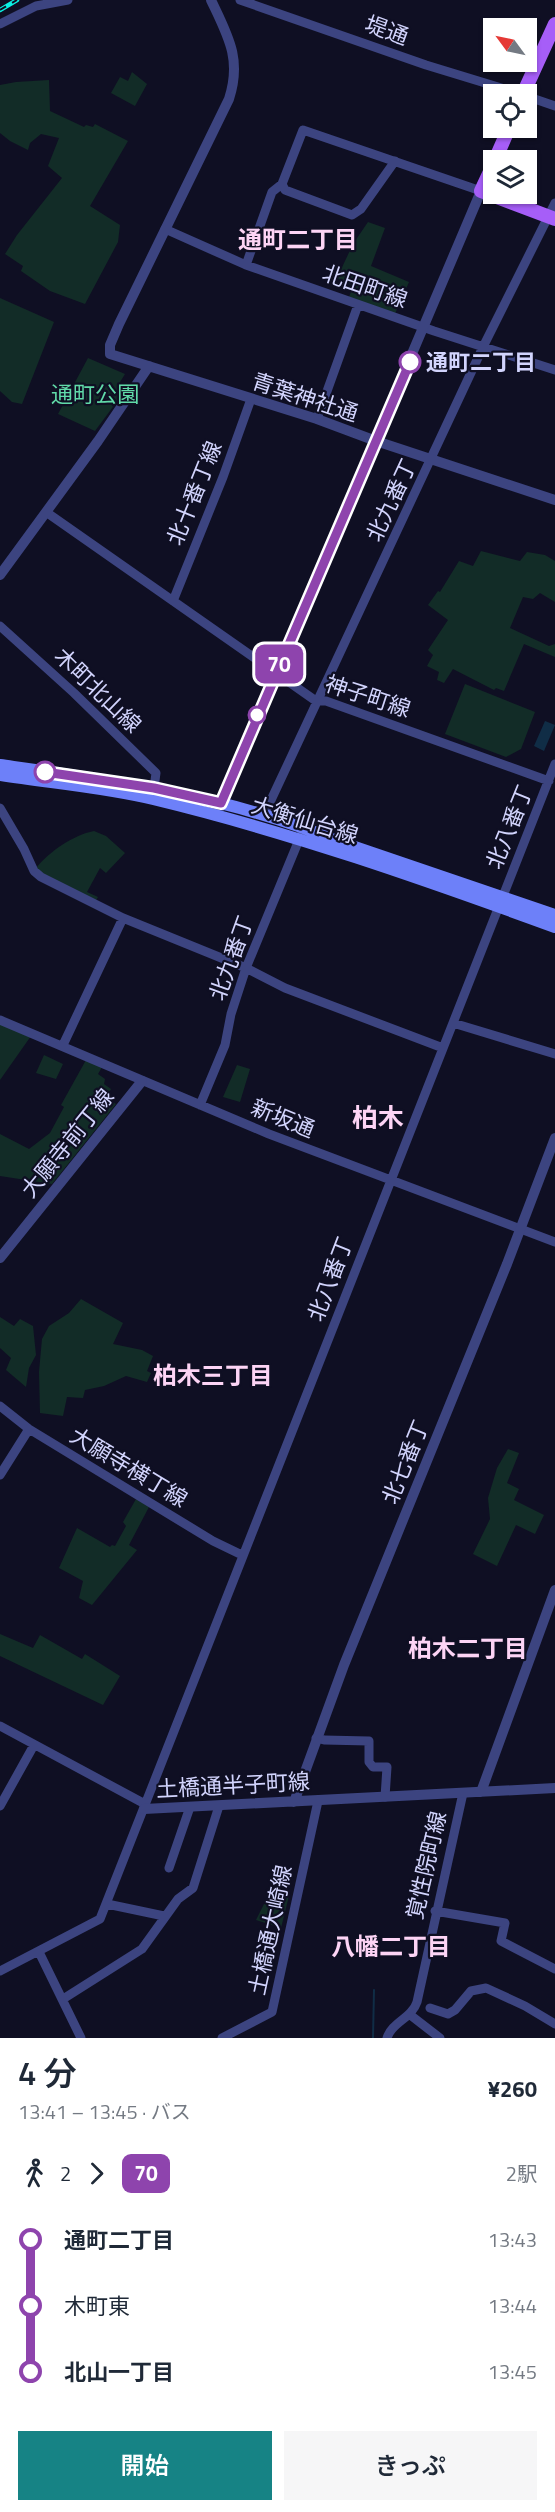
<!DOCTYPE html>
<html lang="ja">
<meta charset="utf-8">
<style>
:root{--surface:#fff;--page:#f6f6f7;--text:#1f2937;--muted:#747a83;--accent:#168385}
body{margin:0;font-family:"Titillium Web","Noto Sans JP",sans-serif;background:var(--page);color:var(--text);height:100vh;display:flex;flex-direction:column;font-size:22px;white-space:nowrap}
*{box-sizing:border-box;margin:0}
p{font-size:20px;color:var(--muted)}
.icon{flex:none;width:33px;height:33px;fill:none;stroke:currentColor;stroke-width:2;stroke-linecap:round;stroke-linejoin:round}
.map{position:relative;height:2038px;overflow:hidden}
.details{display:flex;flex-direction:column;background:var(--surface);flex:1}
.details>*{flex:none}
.badge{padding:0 12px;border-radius:9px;font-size:21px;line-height:39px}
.needle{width:39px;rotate:303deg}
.fabs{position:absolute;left:483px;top:18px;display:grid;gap:12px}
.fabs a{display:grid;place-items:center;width:54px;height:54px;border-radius:0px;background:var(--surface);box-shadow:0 2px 4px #0004;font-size:30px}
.map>.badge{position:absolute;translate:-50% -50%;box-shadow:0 0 0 3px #fff}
.legs{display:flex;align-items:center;gap:9px;height:66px;padding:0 18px;font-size:20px}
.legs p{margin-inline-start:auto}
.summary{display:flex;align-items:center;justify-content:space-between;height:102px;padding:0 18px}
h1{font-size:33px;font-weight:600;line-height:45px}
.button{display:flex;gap:12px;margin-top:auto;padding:12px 18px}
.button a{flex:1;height:69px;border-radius:0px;background:var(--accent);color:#fff;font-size:24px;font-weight:600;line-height:69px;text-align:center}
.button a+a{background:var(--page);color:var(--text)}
ul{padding:0 18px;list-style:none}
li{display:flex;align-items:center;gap:21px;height:66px;font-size:22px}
li i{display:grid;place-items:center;width:9px;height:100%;margin:0 8px;background:currentColor}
li i::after{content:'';width:15px;height:15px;margin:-8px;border:4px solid;border-radius:50%;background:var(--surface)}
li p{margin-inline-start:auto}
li:first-child i{background:linear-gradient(#0000 50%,currentColor 0)}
li:last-child i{background:linear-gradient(currentColor 50%,#0000 0)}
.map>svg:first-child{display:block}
</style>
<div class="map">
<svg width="555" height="2038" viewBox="0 0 555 2038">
<rect width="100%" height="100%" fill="#0f0f23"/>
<path fill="#122c27" d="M132 72 147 84 135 106 111 93 120 77 128 81Z
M49 80 50 111 84 127 86 125 93 127 95 124 128 141 90 206 120 225 118 242 85 304 50 291 21 271 23 266 5 254 17 235 62 178 48 166 59 138 41 134 30 143 28 150 10 141 0 133V85L16 82Z
M368 222 385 228 371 266 409 282 394 316 348 300 353 286 337 278 353 244Z
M0 298 54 322 22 404 12 402 0 391Z
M88 358 125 374 117 387 124 392 95 431 58 414Z
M481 551 520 561 527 552 545 555 555 561V602L540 593 533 599 523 597 510 628 549 646 555 644V657L524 644 504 691 496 688 494 690 453 669 444 683 437 680 439 672 427 666 433 655 428 650 448 620 428 605 438 591 440 592 459 561 473 566Z
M465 684 535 712 521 749 506 757 445 734Z
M94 831 106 836 125 853 106 873 100 868 87 892 98 897 95 902 43 876 36 868C49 852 73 835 94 831Z
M0 1024 31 1036 0 1080Z
M44 1055 63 1064 56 1079 36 1073Z
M86 1060 102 1067 98 1074 105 1079 104 1084 111 1089 106 1098 116 1104 52 1184 0 1176V1134L29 1149 50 1133 64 1107 61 1105Z
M237 1065 250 1069 240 1102 223 1097Z
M81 1299 123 1323 113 1344 142 1350 153 1356 147 1371 151 1373 147 1382 126 1376 104 1386 85 1390 83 1398 67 1397 63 1416 40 1413 39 1372 42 1339 49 1326 69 1313Z
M0 1317 14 1326 20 1319 33 1326 36 1355 29 1368 26 1387 6 1370 11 1358 0 1348Z
M508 1449 519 1453 507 1483 519 1489 514 1500 544 1515 535 1534 516 1525 497 1566 473 1554 490 1519 488 1498 497 1468Z
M136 1499 149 1507 129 1545 137 1550 92 1605 79 1598 83 1581 59 1568 77 1528 110 1547 112 1545 115 1546 126 1526 123 1522Z
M0 1634 33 1648 40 1635 82 1659 85 1654 120 1676 103 1705 0 1656Z
M271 1890 289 1896 281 1928 256 1920Z"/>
<path fill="#102d46" d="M545 721 555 725 544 751 534 746Z"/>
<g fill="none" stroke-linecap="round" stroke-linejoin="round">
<path stroke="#102d46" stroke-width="2" d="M373 2038 374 1990"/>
<path stroke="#3c4480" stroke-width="9" d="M240 0 426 65 521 94
M0 24 36 6 68 0
M526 96 555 106
M282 184 285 190 352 215 361 209 395 161
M165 229 246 265 434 331 555 370
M246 265 272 192 282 184 303 130 481 191
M317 419 358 305
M46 512 316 701H326L549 781
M173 601 223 477 251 399
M0 626 74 693 156 773 154 788
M0 808 24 849 34 871 41 877 123 918 246 968 285 988 443 1048
M264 815 483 347 555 203
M0 1020 269 1134 555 1242
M453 1023 555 1054
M63 1045 123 918
M200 1105 225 1045 231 1014 246 968 301 835
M0 1406 29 1429 213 1541 242 1555
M0 1475 29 1429
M0 1726 145 1804
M316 1738 324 1740 369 1741V1762L373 1767H387L385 1797
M0 1806 34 1745
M169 1868 190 1807
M107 1904 164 1916
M435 1911 505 1923 501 1941 555 1969
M39 1952 81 2038
M0 1971 100 1919 555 764
M63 1999 142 1949 178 1899 193 1888 219 1806
M430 2008 448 2014 455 2010 471 1991 486 1988 525 2006 555 2024
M409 2014 440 2038
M222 2038 272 2012 318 1801
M387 2038C392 2022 412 2018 417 2002L463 1793"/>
<path stroke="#3c4480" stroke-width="10" d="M211 0C228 36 242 59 229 99L119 324 110 345V354L317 419 376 441 555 500
M0 575 98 441 149 366
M216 816 481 191
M0 1258 142 1081
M481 1792 555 1590
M294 1802 344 1665 507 1264 555 1138
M144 1809 555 1788"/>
<path stroke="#6d80f9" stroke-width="12" d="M0 765C114 781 230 796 337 841L555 915
M0 775C51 783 103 787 153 799 290 832 423 879 555 927"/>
<path stroke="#a65ef8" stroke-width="14" d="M523 94 555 24
M495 160 509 128
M494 163 481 191 555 219"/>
<g stroke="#0af2e4" stroke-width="4.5">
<path id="rail" d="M0 10 17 0"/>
</g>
<use href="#rail" stroke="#0f0f23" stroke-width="2" stroke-dasharray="7" stroke-linecap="butt"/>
</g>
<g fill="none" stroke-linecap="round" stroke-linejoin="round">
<g stroke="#fff" stroke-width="14">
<path id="line-1" d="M45 772 154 788 221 803 410 362"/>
</g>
<use href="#line-1" stroke="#8e44ad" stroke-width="9"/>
</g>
<g fill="#fff" stroke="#8e44ad" stroke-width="3">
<circle cx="410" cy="362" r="10"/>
<circle cx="257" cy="715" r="8"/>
<circle cx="45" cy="772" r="10"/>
</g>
<g text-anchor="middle" stroke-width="4.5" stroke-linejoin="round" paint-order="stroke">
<g font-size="22" fill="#d2d4fd" stroke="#0f0f23">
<text transform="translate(387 30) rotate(20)" y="8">堤通</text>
<text transform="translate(365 286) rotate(19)" y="8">北田町線</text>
<text transform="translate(305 397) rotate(18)" y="8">青葉神社通</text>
<text transform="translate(194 493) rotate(-68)" y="8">北十番丁線</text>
<text transform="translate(391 500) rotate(-65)" y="8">北九番丁</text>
<text transform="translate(98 690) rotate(44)" y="8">木町北山線</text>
<text transform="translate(368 696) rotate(18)" y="8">神子町線</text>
<text transform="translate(305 820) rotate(17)" y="8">大衡仙台線</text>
<text transform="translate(509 827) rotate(-68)" y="8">北八番丁</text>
<text transform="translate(231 958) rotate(-70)" y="8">北九番丁</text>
<text transform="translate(283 1118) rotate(22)" y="8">新坂通</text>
<text transform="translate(67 1143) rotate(-51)" y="8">大願寺前丁線</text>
<text transform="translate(330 1279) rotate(-69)" y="8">北八番丁</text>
<text transform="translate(405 1462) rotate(-68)" y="8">北七番丁</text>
<text transform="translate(129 1467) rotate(31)" y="8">大願寺横丁線</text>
<text transform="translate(233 1785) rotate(-3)" y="8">土橋通半子町線</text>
<text transform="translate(426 1865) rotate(-77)" y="8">覚性院町線</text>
<text transform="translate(270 1930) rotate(-78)" y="8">土橋通大崎線</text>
</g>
<g font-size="22" font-weight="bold" fill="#d2d4fd" stroke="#0f0f23" text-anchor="start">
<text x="426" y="370">通町二丁目</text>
</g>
<g font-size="22" fill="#61daa9" stroke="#0f0f23">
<text x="95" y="402">通町公園</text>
</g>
<g font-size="24" font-weight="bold" fill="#fdd4f5" stroke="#0f0f23">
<text x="298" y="248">通町二丁目</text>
<text x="213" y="1384">柏木三丁目</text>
<text x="468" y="1657">柏木二丁目</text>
<text x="391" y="1955">八幡二丁目</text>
</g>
<g font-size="26" font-weight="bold" fill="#fdd4f5" stroke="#0f0f23">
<text x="378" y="1127">柏木</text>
</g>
</g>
</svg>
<div class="fabs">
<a><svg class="needle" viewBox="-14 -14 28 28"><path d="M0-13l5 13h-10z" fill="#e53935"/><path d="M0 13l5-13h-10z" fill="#747a83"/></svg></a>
<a><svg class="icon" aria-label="locate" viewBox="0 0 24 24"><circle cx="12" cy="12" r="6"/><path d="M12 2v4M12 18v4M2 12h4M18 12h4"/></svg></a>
<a><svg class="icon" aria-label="layers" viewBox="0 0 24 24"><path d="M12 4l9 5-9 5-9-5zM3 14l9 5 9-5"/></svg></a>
</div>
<b class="badge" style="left:279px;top:664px;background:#8e44ad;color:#fff">70</b>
</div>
<section class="details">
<div class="summary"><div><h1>4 分</h1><p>13:41 – 13:45 · バス</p></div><b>¥260</b></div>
<div class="legs"><svg class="icon" aria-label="walk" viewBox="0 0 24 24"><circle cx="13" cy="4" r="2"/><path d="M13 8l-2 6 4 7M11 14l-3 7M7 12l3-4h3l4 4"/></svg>2<svg class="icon" aria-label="forward" viewBox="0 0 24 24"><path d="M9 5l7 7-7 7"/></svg><b class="badge" style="background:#8e44ad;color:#fff">70</b><p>2駅</p></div>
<ul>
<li><i style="color:#8e44ad"></i><b>通町二丁目</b><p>13:43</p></li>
<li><i style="color:#8e44ad"></i><span>木町東</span><p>13:44</p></li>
<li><i style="color:#8e44ad"></i><b>北山一丁目</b><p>13:45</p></li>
</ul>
<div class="button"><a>開始</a><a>きっぷ</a></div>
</section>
